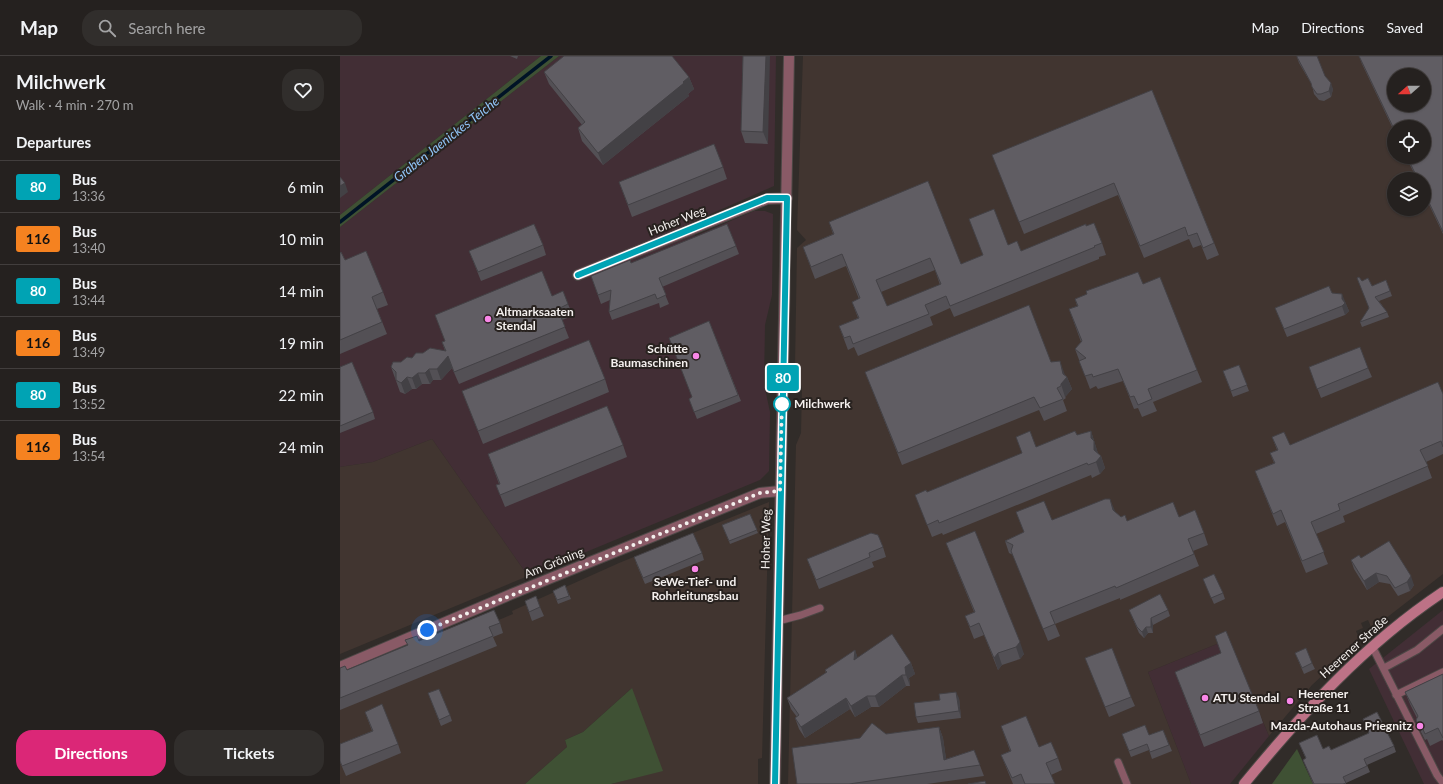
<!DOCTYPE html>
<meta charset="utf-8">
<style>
:root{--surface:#25211f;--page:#312e2c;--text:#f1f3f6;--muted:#a3a3a4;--line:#423e3d;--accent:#db2777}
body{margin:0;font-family:Lato,sans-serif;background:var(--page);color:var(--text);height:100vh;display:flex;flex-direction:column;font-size:15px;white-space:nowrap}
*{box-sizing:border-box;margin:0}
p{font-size:13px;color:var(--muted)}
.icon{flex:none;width:22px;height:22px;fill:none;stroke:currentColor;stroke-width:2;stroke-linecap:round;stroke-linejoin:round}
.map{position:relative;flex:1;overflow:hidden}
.side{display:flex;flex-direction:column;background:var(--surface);width:340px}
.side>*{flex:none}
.badge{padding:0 8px;border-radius:3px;font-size:14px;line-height:26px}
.needle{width:26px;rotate:249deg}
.tools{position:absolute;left:1047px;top:12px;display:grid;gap:8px}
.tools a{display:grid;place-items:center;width:44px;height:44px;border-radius:50%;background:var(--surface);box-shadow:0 1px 3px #0004,0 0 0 1px var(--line);font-size:20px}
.you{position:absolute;width:20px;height:20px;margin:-10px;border:3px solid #fff;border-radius:50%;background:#1a73e8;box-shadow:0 0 0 6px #1a73e833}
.map>.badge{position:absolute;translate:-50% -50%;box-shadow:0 0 0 2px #fff}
h2{padding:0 16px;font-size:15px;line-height:36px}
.round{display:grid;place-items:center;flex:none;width:42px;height:42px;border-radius:16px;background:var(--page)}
.overview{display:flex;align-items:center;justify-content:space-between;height:68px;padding:0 16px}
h1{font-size:19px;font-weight:700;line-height:30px}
.primary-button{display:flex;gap:8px;margin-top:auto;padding:8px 16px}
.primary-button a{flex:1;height:46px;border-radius:16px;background:var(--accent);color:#fff;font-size:16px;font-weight:700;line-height:46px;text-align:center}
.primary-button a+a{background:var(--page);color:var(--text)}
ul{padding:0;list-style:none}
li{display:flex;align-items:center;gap:12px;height:52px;padding:0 16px;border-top:1px solid var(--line)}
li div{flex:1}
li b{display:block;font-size:15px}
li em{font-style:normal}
li .badge{min-width:44px;font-weight:700;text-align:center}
header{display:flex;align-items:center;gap:24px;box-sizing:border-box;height:56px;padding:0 20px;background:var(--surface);border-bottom:1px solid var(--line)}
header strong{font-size:19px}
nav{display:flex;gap:22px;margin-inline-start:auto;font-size:14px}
.search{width:280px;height:36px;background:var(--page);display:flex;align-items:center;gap:10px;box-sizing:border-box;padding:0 14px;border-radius:16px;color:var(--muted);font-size:15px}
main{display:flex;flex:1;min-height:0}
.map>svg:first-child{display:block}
</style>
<header>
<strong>Map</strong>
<div class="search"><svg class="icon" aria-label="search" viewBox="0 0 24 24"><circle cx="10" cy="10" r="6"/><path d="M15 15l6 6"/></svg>Search here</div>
<nav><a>Map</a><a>Directions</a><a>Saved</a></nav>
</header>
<main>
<section class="side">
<div class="overview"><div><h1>Milchwerk</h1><p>Walk · 4 min · 270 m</p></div><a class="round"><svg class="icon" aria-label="heart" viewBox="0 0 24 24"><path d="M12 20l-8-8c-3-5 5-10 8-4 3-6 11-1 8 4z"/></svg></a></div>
<h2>Departures</h2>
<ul>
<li><span class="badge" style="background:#00a3b4;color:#fff">80</span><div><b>Bus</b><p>13:36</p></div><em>6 min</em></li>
<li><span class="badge" style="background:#f58220;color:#111">116</span><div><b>Bus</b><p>13:40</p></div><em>10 min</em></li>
<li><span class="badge" style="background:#00a3b4;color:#fff">80</span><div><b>Bus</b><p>13:44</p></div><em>14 min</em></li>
<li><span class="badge" style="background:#f58220;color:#111">116</span><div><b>Bus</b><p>13:49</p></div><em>19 min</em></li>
<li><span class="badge" style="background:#00a3b4;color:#fff">80</span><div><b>Bus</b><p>13:52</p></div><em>22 min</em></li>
<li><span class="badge" style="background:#f58220;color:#111">116</span><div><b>Bus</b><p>13:54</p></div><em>24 min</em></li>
</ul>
<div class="primary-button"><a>Directions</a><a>Tickets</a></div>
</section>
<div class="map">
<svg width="1103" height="728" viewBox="0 0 1103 728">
<rect width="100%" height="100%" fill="#312c29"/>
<path fill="#422e35" d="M0 0H201L0 159Z
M219 0H436L434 130 350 167 355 180 414 155H425L433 158 432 239 425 269 424 328 430 356 429 415 420 424 188 520 92 383 33 406 0 411V171Z
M1103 554V728H1084L1029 613Z
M889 583 929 680 890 728H851L808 616Z"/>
<path fill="#413530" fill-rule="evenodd" d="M463 0H1103V518L1032 573 1028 564 1021 567 1023 572 1016 575 1020 585 972 629 929 680 889 583 808 616 851 728H448L456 389 461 377 462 332 455 310 457 192 466 184 457 174ZM1054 19H1084V49H1054ZM1054 71H1084V101H1054ZM1054 123H1084V153H1054Z
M92 383 188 520 0 598V411L33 406Z
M429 446 422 702 418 703V728H271L289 723 292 632 243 676 225 684 227 691 185 728H0V624L149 568 173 558 172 555 279 507Z"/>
<path fill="#3f5134" d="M201 0H219L0 171V159Z
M292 632 323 715 271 728H185L227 691 225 684 243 676Z
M957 693 973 728H932Z"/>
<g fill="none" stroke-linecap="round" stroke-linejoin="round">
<path stroke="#001326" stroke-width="3.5" d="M0 166 211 0"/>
<g stroke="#4c4745" stroke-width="9">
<path id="service" d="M438 565 461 559 480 552
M1032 590 1097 719 1103 727
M1044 612 1077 594 1103 573
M1056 639 1103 616
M778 706 787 728"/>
</g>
<g stroke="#4c4745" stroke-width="12">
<path id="minor" d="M238 219 427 143 447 142
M0 611 174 537 420 437 440 435
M435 728 449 0"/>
</g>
<g stroke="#4c4745" stroke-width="12">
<path id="secondary" d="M904 728C963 656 1025 588 1103 536"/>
</g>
<use href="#service" stroke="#895a66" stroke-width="7"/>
<use href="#minor" stroke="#895a66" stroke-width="10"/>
<use href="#secondary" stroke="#bd7286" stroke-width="10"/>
</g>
<path fill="#535055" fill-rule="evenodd" d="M170 0H178L177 3Z
M403 0 428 88 405 87 401 75Z
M1019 0H1103V178L1084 138V123H1077L1066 101H1084L1054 71V75L1022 8Z
M957 1 985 20 993 33 991 41 984 45 979 44 974 38 972 29 959 7Z
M204 16 349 21 354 33 348 38 349 40 263 109 242 85 238 72 242 69 209 28Z
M812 34 879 199 867 204 861 189 853 192 849 183 804 202 778 139 684 178 652 99Z
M383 111 387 123 292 161 279 126Z
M629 163 668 189 681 195 746 170 762 187 766 199 759 201V203L614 261 610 252 590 261 593 269 518 300 514 291 508 294 499 270 518 262 512 246 519 243 506 210 475 223 463 191 493 178 489 166 621 208 643 199ZM595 214 600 229 547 250 541 236Z
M203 189 206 199 141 225 129 195Z
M396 190 399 198 322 231 329 248 320 252 319 247 272 264 269 256 270 244 261 248 251 220 291 207Z
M0 197 5 204 43 236 48 249 37 253 47 278 0 298Z
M1046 224 1052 240 1039 245 1047 256 1049 261 1022 271 1020 266 1029 253 1022 225 1032 230Z
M803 228 857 314 862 326 813 346 817 355 802 361 798 352 794 353 783 325 758 333 756 330 750 333 735 293 741 286 729 253 737 250 735 243Z
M992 237 1005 246 1009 255 1005 259 947 281 935 252Z
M212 240 228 248 233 260 222 264 229 282 119 328 112 312 101 324H93L90 328H82L76 333H72L65 338 60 336 51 311 61 306 83 297 105 295 102 286 105 285 95 259Z
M369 265 401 345 357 363 349 343 352 341Z
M711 306 727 321 732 333 725 341 726 342 723 344 727 355 704 365 699 354 562 409 525 316Z
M899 309 909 335 893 341 883 315Z
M0 311 33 356 35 363 0 377Z
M969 311 1028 312 1032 321 981 342Z
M265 323 269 336 143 388 122 335Z
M1103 338V398L1086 406 1092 422 1003 460 1005 466 976 478 988 508 966 517 945 466 937 470 915 415 934 407 930 397 937 394 932 381 950 389Z
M751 375 758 398 761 400 765 412 760 418 752 422 751 419 603 479 602 477 592 481 575 439 587 436 682 397 676 381 696 391Z
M283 389 287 401 165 451 156 429 159 428 148 398Z
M676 456 712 464 775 456 787 465 839 461 864 477 868 489 853 495 859 510 780 544V542L715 568 720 580 708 585 673 499 669 497 665 485 684 476Z
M410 458 418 477 390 488 382 469Z
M606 487 684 598 680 603 662 609 658 614 644 579 634 583 625 560 634 556Z
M543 491 546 501 532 506 534 511 479 533 467 503Z
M362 497 364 504 305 528 296 507Z
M1021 502 1074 529 1070 535 1058 540 1050 528 1039 526 1027 534 1014 513 1011 504Z
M863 523 883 537 885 543 874 548Z
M225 529 231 543 218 548 213 535Z
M185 545 200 551 204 560 192 565Z
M789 554H828L830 560 813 569V577H808L804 582 799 577Z
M160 567 163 577 153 581 157 590 0 654V612L7 614 79 585Z
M515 594 517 601 571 607 575 618 569 622 570 630H566L539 651H531L515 661 510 653 465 682 459 673 455 662 457 661 451 653 447 642 486 617 485 614Z
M955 597 972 607 975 613 964 618Z
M745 602 791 641 795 650 769 661Z
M835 616 919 655 923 667 864 691Z
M1103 618V685L1102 684 1090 690 1087 683 1085 684 1081 676 1076 664 1077 662 1070 648 1065 636Z
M88 637 110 659 112 665 101 670Z
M619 642 621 662 578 667 576 661 600 644Z
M25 656 58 688 61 697 6 720 0 706V688L32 675Z
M1023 663 1054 690 1056 696 1027 709 1030 716 1006 727V728H973L963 704 966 703 959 687 983 693 991 694 1029 677Z
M661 670 699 691 718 702 722 714 711 719 715 728H673L661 699 670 695Z
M599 671 603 682 606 703 634 694 644 720 587 728H457L546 678Z
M823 674 832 695 812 703 809 694 791 701 782 678 809 679Z"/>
<path fill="#434145" d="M426 0H430L428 88 423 76Z
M349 21 354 33 348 38 349 40 263 109 258 97Z
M991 27 993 33 991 41 989 35Z
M5 127 8 136 0 142V130Z
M1002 238 1009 255 1005 259 1002 250Z
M108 300 112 312 101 324 97 313Z
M720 305 726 322 727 321 732 333 725 341 721 328 723 318Z
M89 313 93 324 90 328 85 317Z
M78 317 82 328 76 333 72 322Z
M67 321 72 333 65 338 61 327Z
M751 375 758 397V403L761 400 765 412 760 418 756 406 754 394 751 382Z
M770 443 775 455 777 466 773 454Z
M1036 517 1039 526 1027 534 1024 525Z
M1071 520 1074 529 1070 535 1067 526Z
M811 562 813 569V577L811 571Z
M806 571 808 577 804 582 802 576Z
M680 586 684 598 680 603 676 591Z
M515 594 519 605 514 604Z
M658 597 662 609 658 614 654 602Z
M571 607 575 618 569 622 570 630 566 619 565 611Z
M562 619 566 630 539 651 535 640Z
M616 636 619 642 621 662 619 655Z
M527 640 531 651 515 661 511 650Z
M506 642 510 653 465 682 461 671Z
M599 671 603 682 608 715 604 704Z"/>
<path fill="#605d63" stroke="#434145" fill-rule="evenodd" d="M224 0H332L349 21 343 26 344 27 258 97 238 72 245 66 204 16Z
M403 0H426L423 76 401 75Z
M957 0H977L985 20 991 27 989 35 981 38H977L972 31 971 27 957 1Z
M1019 0H1103V176L1084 136V123H1078L1067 101H1084V71H1054V73ZM1054 19H1084V49H1054Z
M812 34 874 187 863 192 857 177 848 180 845 171 800 190 774 127 679 166 652 99Z
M374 88 383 111 288 149 279 126Z
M0 121 5 127 0 130Z
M588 125 621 208 643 199 629 163 654 153 668 189 677 185 681 195 746 168V170L754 167 762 187 754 190 755 191 610 250 606 240 585 249 589 258 513 288 510 280 504 282 499 270 519 262 512 246 520 242 502 198 471 211 463 191 494 178 489 166ZM590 202 601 228 547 250 536 224Z
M194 168 203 189 138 216 129 195Z
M387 168 396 190 319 222 326 239 317 243 315 238 269 256 271 234 258 239 251 220 290 204 291 207Z
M26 195 43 236 32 241 42 266 0 284V197L1 196 5 204Z
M202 215 212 240 223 235 228 248 218 253 225 271 114 316 108 300 97 313H89L85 317H78L72 322 67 321 61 327 56 324V316L51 311 53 306H61L67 301 72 302 76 297H83L90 292 106 295 102 286 105 285 95 259Z
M798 216 803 228 820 221 857 314 808 333 812 343 798 349 794 340 790 341 778 313 753 321 752 318 745 320 739 305 746 302 735 293 742 285 729 253 738 250 735 243 747 238 746 235Z
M1019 221 1022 225 1028 222 1032 230 1046 224 1050 235 1035 241 1047 256 1020 266 1029 252 1017 222Z
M989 230 992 237 1002 238V243L1005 247 1002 250 944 273 935 252Z
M689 249 711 306 720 305 723 318 727 321 721 328V330L717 332 723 343 700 352 694 341 558 397 525 316Z
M369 265 398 339 354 356 349 343 352 341 329 282Z
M249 284 265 323 138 375 122 335Z
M1020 291 1028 312 977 333 969 311Z
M12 306 33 356 0 370V311Z
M899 309 907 329 891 335 883 315Z
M1098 326 1103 338V391L1101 385 1080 394 1088 410 998 448 1000 454 971 466 984 496 962 505 941 454 933 458 915 415 935 407 930 397 938 394 932 381 944 376 950 389Z
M267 350 283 389 160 439 156 429 160 428 148 398Z
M690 375 696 391 735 375 737 379 751 375V382L754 385V394L761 400 756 406 748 409 747 407 599 467 598 464 587 469 575 439 586 434 587 436 682 397 676 381Z
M765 443H770L773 454 781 461 785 459 787 465 833 446 839 461 855 454 864 477 848 483 854 498 776 532 775 530 710 556 715 568 703 573 671 495 673 489 665 485 684 476 676 456 704 445 712 464Z
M410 458 417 474 389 485 382 469Z
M635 475 680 586 676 591 658 597 654 602 639 567 630 571 625 560 635 556 606 487Z
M353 477 362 497 303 522 294 501Z
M531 477 538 479 543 491 529 497 530 501 476 524 467 503Z
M1049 485 1071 520 1067 526 1055 532 1047 520 1036 517 1024 525 1011 504 1019 499 1021 502Z
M874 518 883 537 871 542 863 523Z
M225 529 229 540 217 544 213 535Z
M820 538 828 554 811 562V571H806L802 576 797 571 789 554Z
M196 540 200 551 189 556 185 545Z
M154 554 160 567 149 571 153 580 0 642V612L5 610 7 614 68 589 65 584 77 580 79 585Z
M886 575 919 655 860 679 835 616 881 597 875 580Z
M552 578 571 607 565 611 566 619H562L535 640H527L511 650 506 642 461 671 455 662 459 659 447 642 487 616 485 614 515 594 514 604Z
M772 592 791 641 765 651 745 602Z
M966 592 972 607 962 612 955 597Z
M1103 618V682L1098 672 1085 678 1082 671 1080 672 1076 664 1078 660 1065 636Z
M99 633 110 659 99 664 88 637Z
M616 636 619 655 576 661 574 647 600 644 599 638Z
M42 648 58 688 2 710 0 705V688L33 675 25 656Z
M1037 656 1054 690 1024 703 1027 710 1003 721 1006 727 1003 728H974L963 704 966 702 959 687 977 679 983 693 989 690 991 694 1029 677 1023 663Z
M686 660 699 691 711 686 718 702 706 707 715 728H685L681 718 672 722 661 699 671 695 661 670Z
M532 667 546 678 599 671 604 704 634 694 640 709 509 728H457L452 692 520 682Z
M805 669 809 679 823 674 829 689 810 696 807 688 789 695 782 678Z
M645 725 646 728H628Z"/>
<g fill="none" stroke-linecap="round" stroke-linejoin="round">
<g stroke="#fff" stroke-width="9">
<path id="line" d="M238 219 427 142H447L435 728"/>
</g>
<use href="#line" stroke="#00a3b4" stroke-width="6"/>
<path stroke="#f4f0ee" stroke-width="4" stroke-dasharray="0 7.2" d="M87 574 420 437 440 435 442 342V348"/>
</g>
<g fill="#f987e8" stroke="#28221f" stroke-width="1.5">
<circle cx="148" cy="263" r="4"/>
<circle cx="356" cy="300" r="4"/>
<circle cx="355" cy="513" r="4"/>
<circle cx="865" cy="642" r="4"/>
<circle cx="950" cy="645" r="4"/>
<circle cx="1080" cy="670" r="4"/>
</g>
<circle fill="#fff" stroke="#00a3b4" stroke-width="2" cx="442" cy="348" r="8"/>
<g text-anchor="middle" stroke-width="4" stroke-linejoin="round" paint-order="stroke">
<g font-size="12" fill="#f4f0ee" stroke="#28221f">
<text transform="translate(337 165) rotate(-22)" y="4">Hoher Weg</text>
<text transform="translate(426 483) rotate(-89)" y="4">Hoher Weg</text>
<text transform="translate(214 507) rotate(-22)" y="4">Am Gröning</text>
<text transform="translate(1014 591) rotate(-42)" y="4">Heerener Straße</text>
</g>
<g font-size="12" font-weight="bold" fill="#f4f0ee" stroke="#28221f" text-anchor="start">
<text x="156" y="260">Altmarksaaten<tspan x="156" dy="14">Stendal</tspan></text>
<text x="348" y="297" text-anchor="end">Schütte<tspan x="348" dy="14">Baumaschinen</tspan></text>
<text x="355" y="530" text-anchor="middle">SeWe-Tief- und<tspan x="355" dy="14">Rohrleitungsbau</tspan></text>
<text x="958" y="642">Heerener<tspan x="958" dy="14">Straße 11</tspan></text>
<text x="873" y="646">ATU Stendal</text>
<text x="1072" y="674" text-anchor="end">Mazda-Autohaus Priegnitz</text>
</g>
<g font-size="12" font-weight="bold" fill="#f4f0ee" stroke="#28221f" text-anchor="start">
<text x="454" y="352">Milchwerk</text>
</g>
<g font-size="13" font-style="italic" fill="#91c5f8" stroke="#28221f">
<text transform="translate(106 83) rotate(-38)" y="5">Graben Jaenickes Teiche</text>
</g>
</g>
</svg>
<div class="tools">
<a><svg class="needle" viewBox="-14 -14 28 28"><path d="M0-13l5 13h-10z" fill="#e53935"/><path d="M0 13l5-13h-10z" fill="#a3a3a4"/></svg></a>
<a><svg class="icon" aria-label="locate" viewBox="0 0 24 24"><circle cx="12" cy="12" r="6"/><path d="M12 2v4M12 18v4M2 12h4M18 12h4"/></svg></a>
<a><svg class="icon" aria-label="layers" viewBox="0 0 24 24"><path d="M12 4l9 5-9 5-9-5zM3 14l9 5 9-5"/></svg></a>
</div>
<div class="you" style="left:87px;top:574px"></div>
<b class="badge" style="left:443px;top:322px;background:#00a3b4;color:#fff">80</b>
</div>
</main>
